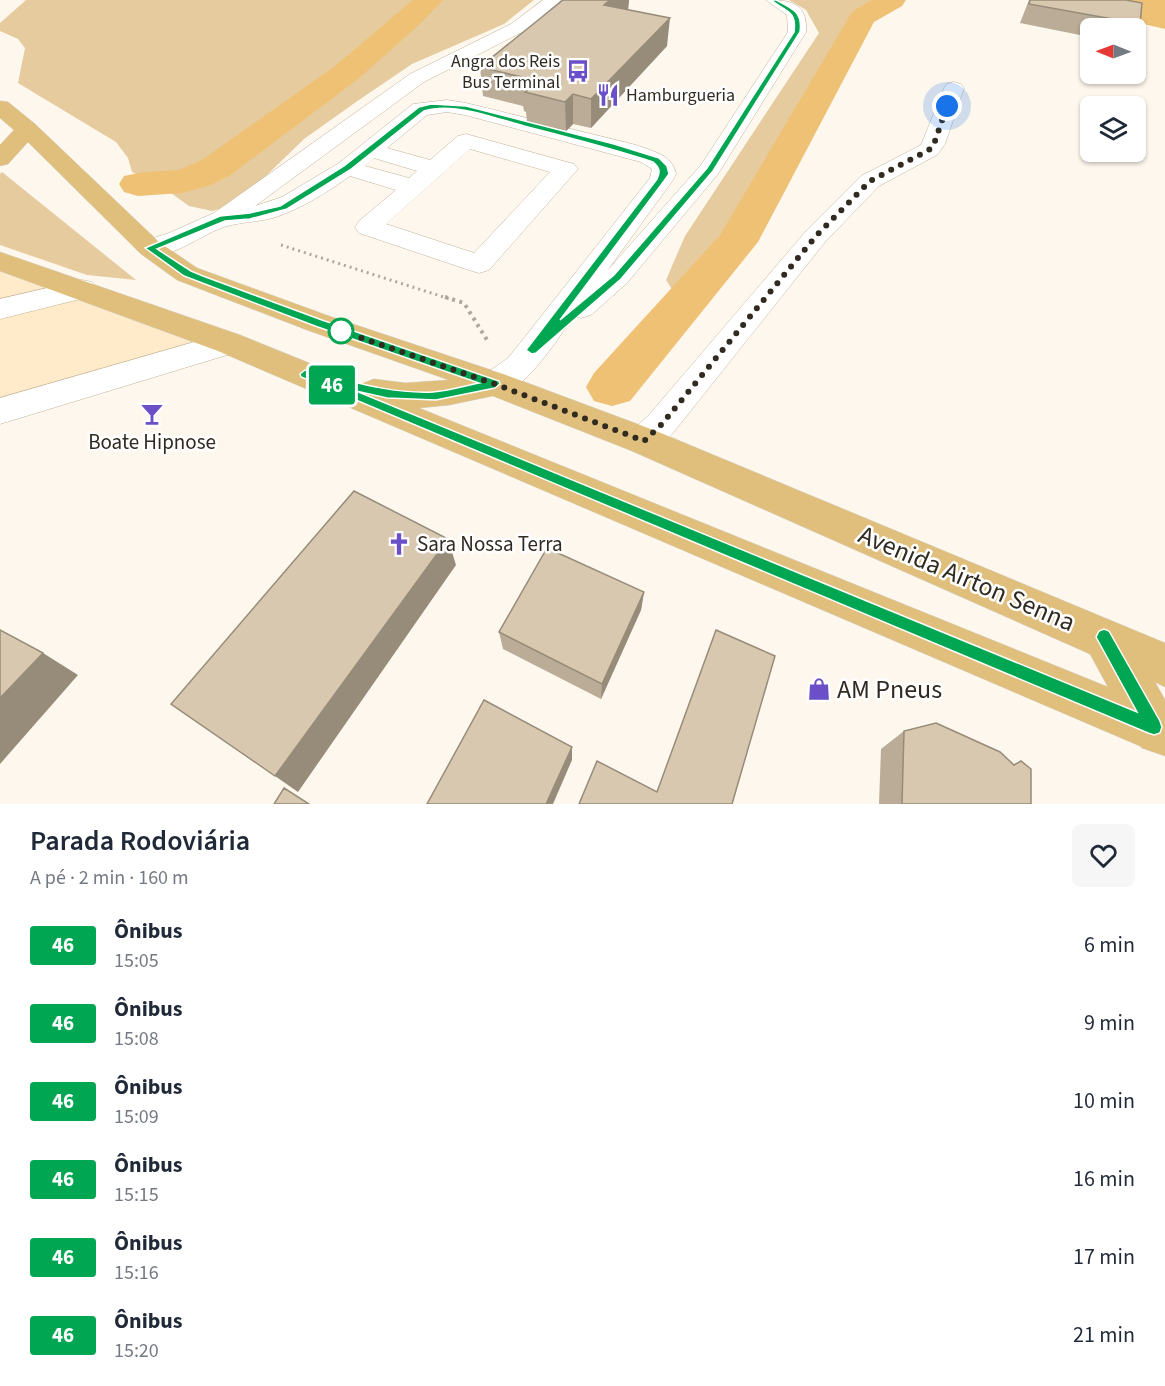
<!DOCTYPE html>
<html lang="pt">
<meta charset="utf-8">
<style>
:root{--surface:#fff;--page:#f6f6f7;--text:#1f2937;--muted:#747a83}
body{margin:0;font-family:"Source Sans 3",sans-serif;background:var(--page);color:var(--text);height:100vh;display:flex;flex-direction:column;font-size:22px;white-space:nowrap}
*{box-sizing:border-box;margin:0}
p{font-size:20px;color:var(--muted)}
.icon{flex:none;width:33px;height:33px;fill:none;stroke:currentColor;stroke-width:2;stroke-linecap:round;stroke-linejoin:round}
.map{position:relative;height:804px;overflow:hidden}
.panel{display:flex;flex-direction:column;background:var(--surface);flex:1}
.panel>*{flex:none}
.badge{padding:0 12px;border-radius:4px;font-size:21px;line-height:39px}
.needle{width:39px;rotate:271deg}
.fabs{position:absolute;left:1080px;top:18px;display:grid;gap:12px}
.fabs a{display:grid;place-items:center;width:66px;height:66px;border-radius:9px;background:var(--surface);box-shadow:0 2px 4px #0004;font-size:30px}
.you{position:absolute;width:30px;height:30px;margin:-15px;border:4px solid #fff;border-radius:50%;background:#1a73e8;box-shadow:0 0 0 9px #1a73e833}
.map>.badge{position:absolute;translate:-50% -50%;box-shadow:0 0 0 3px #fff}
.round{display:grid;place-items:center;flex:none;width:63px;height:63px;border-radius:9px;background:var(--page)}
.overview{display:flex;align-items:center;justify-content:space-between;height:102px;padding:0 30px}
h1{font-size:28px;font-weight:600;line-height:45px}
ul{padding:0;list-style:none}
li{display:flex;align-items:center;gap:18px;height:78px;padding:0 30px}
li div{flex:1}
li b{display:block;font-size:22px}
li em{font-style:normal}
li .badge{min-width:66px;font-weight:700;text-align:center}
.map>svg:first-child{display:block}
</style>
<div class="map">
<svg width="1165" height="804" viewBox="0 0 1165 804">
<rect width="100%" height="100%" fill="#fef7ed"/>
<path fill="#ffeac9" d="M0 261 229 343 0 411Z"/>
<path fill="#e6cb9e" d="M26 0H534L504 24 412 64 356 102 304 139 237 204 212 211 189 206 171 193 172 183 152 182 132 172 128 158 116 142 18 83 25 48 18 39 0 31V23Z
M789 0H892L863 17 737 242 693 293 673 291 666 280 685 236 819 33 806 10Z
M2 172 136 280 87 275 0 245V174Z"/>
<path fill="#eec175" d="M1040 0H1165V29Z"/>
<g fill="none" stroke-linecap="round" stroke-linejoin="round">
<path fill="#eec175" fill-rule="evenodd" d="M413 0H443L419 25 358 79 229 176 211 185 182 193 138 196 124 192 119 184 124 176 144 172 179 170 202 160 335 66Z
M872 0H906L902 6 874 22 758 242 630 401 612 406 594 401 586 387 594 373 720 235 849 17 853 11Z"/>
<g stroke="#c3b39a" stroke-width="1">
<path id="minor" d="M543 0H561L528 29 424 82 255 206 282 197 339 163 413 104 447 100 466 103 636 145C652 151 673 155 676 174L673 180 607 271 701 165 788 32 787 15 766 0C789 0 808 2 806 32L718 174 627 283 591 315 581 318 574 316C558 338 525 392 497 395 493 396 488 394 484 393L479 384 484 375 508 358 521 342 650 178 652 169 641 162 465 115 447 112 427 115 387 148 430 160 458 136 466 134 574 164 578 169 489 270 479 273 469 270 359 233 355 227 359 221 396 190 350 176C326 193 301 209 273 218 258 222 242 222 227 226 200 234 171 262 141 254L137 248 141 242 169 233 214 213 410 74 511 24ZM470 149 550 172 474 253 386 224ZM374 158 417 171 409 178 365 166Z
M954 82 961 84 964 88 945 144 937 155 879 186 825 242 673 433C659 448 654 458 632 451L627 441 632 431 649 415 807 230 861 176 921 145 944 88 947 84Z
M82 280 92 282 96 289 92 296 0 319V299Z
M229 332 240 335 244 343 240 351 0 424V398Z"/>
</g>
<g stroke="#d6d4d2" stroke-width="1">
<path id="major" d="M0 101 8 102 35 124 159 242 197 268 329 316 506 375 656 431 1165 643V687L1155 682 1165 700V756L1142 748 1140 746 218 351 0 271V252L240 335 361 384 374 379 405 383 449 380 307 330 177 280 141 254 28 142 8 164 0 166V145L14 130 0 118ZM493 396 632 451 1090 654 1108 687 419 408 449 405Z"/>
</g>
<path stroke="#ada79d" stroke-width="3" stroke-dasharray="2 4" stroke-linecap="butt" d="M281 245 450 299"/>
<path stroke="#ada79d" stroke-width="4" stroke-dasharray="3 4.5" stroke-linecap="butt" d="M445 297 464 303 487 340"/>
<use href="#minor" fill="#fff" fill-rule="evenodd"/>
<use href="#major" fill="#e0bf7c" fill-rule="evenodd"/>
</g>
<path fill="#baac96" d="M563 0H629L628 10 667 46 591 128 573 124 566 131 527 122 526 112 524 111 523 106 483 96 480 67Z
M1029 0H1126L1140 24 1136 31V28H1090V37L1020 23Z
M644 592 641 610 601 699 503 649 499 632Z
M904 731 1031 804H879L881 749Z"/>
<path fill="#978c7a" d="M610 0H629L628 10 604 5Z
M670 18 667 46 591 128V99Z
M573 94V124L566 131 565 102Z
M448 539 456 565 298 792 275 776Z
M644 592 641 610 601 699 602 684Z
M43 653 78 675 0 764V698Z
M572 747V760L553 804H546Z"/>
<path fill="#d8c8af" stroke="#978c7a" stroke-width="1.5" d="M563 0H610L604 5 670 18 591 99 573 94 565 102 525 92 533 85 522 82 526 78 480 67Z
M1030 0H1126L1142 3 1140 24 1029 4Z
M354 491 448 539 275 776 171 704Z
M547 548 644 592 602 684 499 632Z
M0 630 43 653 0 698Z
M716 630 775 656 732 804H579L597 761 657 792Z
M484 700 572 747 546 804H427Z
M936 723 1000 752 1014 765 1021 761 1031 769V804H902L904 731Z
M284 788 309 804H274Z"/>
<path fill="#00a651" stroke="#fff" stroke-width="1.5" d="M771 0H776C792 8 803 12 800 32L713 171 621 279 536 353 532 354 526 350 657 179C661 171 659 167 653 162 611 148 567 137 524 126 494 118 455 102 424 111L350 170 287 209 250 219 225 221 157 249 191 271 203 276 322 320 499 381 500 384 495 388 436 400 387 398 356 391 1137 712 1096 637 1099 631 1104 629 1109 631 1160 721 1162 727 1160 733 1154 735 1148 733 301 377 300 374 305 370C347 380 390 394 433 392 448 391 464 386 479 383L315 326 184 276 145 248 220 216 250 213 280 206 344 166 419 107 431 104 466 106 614 144 659 158 667 166 669 174 664 181 560 320 614 275 707 168 794 32C797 10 786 12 771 0Z"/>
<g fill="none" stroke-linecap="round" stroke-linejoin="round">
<path stroke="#302a20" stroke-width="6" stroke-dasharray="0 10.8" d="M341 331 495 384 644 441 662 424 816 236 870 181 929 150 934 144 947 106"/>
</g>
<defs>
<g id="bus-bare" transform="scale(1.8)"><path d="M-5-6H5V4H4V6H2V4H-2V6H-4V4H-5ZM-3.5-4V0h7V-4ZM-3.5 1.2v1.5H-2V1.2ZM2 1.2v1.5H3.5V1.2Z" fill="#6b4fc8" stroke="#fff" stroke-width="2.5" paint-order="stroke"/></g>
<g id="restaurant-bare" transform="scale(1.8)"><path d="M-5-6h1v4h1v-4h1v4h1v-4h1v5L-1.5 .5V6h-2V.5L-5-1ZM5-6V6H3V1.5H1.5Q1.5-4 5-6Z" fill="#6b4fc8" stroke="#fff" stroke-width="2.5" paint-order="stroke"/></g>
<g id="bar-bare" transform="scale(1.8)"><path d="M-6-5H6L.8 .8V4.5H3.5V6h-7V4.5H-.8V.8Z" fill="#6b4fc8" stroke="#fff" stroke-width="2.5" paint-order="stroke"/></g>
<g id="church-bare" transform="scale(1.8)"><path d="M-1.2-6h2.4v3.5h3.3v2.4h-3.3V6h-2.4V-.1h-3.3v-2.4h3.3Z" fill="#6b4fc8" stroke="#fff" stroke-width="2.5" paint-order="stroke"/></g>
<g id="shop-bare" transform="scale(1.8)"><path d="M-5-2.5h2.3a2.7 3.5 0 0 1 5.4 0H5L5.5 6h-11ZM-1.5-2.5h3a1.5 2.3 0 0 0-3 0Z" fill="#6b4fc8" stroke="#fff" stroke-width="2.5" paint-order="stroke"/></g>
</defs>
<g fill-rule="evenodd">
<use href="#bus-bare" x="578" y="71"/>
<use href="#restaurant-bare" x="608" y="95"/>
<use href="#bar-bare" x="152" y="414"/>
<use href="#church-bare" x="399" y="544"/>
<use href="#shop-bare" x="819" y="689"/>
</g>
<circle fill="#fff" stroke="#00a651" stroke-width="3" cx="341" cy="331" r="12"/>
<g text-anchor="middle" stroke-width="5" stroke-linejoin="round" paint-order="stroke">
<g font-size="18" fill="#302a20" stroke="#fff" text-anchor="end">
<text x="560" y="67">Angra dos Reis<tspan x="560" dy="21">Bus Terminal</tspan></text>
<text x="626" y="101" text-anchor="start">Hamburgueria</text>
</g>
<g font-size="21" fill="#302a20" stroke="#fff">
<text x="152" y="449">Boate Hipnose</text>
<text x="417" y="551" text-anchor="start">Sara Nossa Terra</text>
</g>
<g font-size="26" fill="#302a20" stroke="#fff">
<text transform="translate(967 578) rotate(23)" y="9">Avenida Airton Senna</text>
</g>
<g font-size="26" fill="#302a20" stroke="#fff" text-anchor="start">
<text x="837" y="698">AM Pneus</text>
</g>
</g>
</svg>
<div class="fabs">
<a><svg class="needle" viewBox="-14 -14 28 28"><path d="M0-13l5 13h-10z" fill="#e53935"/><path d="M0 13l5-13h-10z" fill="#747a83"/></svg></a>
<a><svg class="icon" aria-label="layers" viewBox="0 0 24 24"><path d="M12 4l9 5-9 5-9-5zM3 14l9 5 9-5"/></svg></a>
</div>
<div class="you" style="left:947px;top:106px"></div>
<b class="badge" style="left:332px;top:385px;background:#00a651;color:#fff">46</b>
</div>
<section class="panel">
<div class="overview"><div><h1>Parada Rodoviária</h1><p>A pé · 2 min · 160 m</p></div><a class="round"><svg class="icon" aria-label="heart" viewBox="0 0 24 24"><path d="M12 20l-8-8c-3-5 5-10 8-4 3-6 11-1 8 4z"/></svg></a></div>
<ul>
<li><span class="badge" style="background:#00a651;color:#fff">46</span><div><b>Ônibus</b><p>15:05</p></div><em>6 min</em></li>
<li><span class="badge" style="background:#00a651;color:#fff">46</span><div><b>Ônibus</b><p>15:08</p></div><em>9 min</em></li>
<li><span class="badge" style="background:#00a651;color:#fff">46</span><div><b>Ônibus</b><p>15:09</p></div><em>10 min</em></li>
<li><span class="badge" style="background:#00a651;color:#fff">46</span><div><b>Ônibus</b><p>15:15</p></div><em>16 min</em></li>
<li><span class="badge" style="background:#00a651;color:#fff">46</span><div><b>Ônibus</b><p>15:16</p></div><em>17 min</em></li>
<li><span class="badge" style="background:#00a651;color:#fff">46</span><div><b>Ônibus</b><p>15:20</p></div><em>21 min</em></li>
</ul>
</section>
